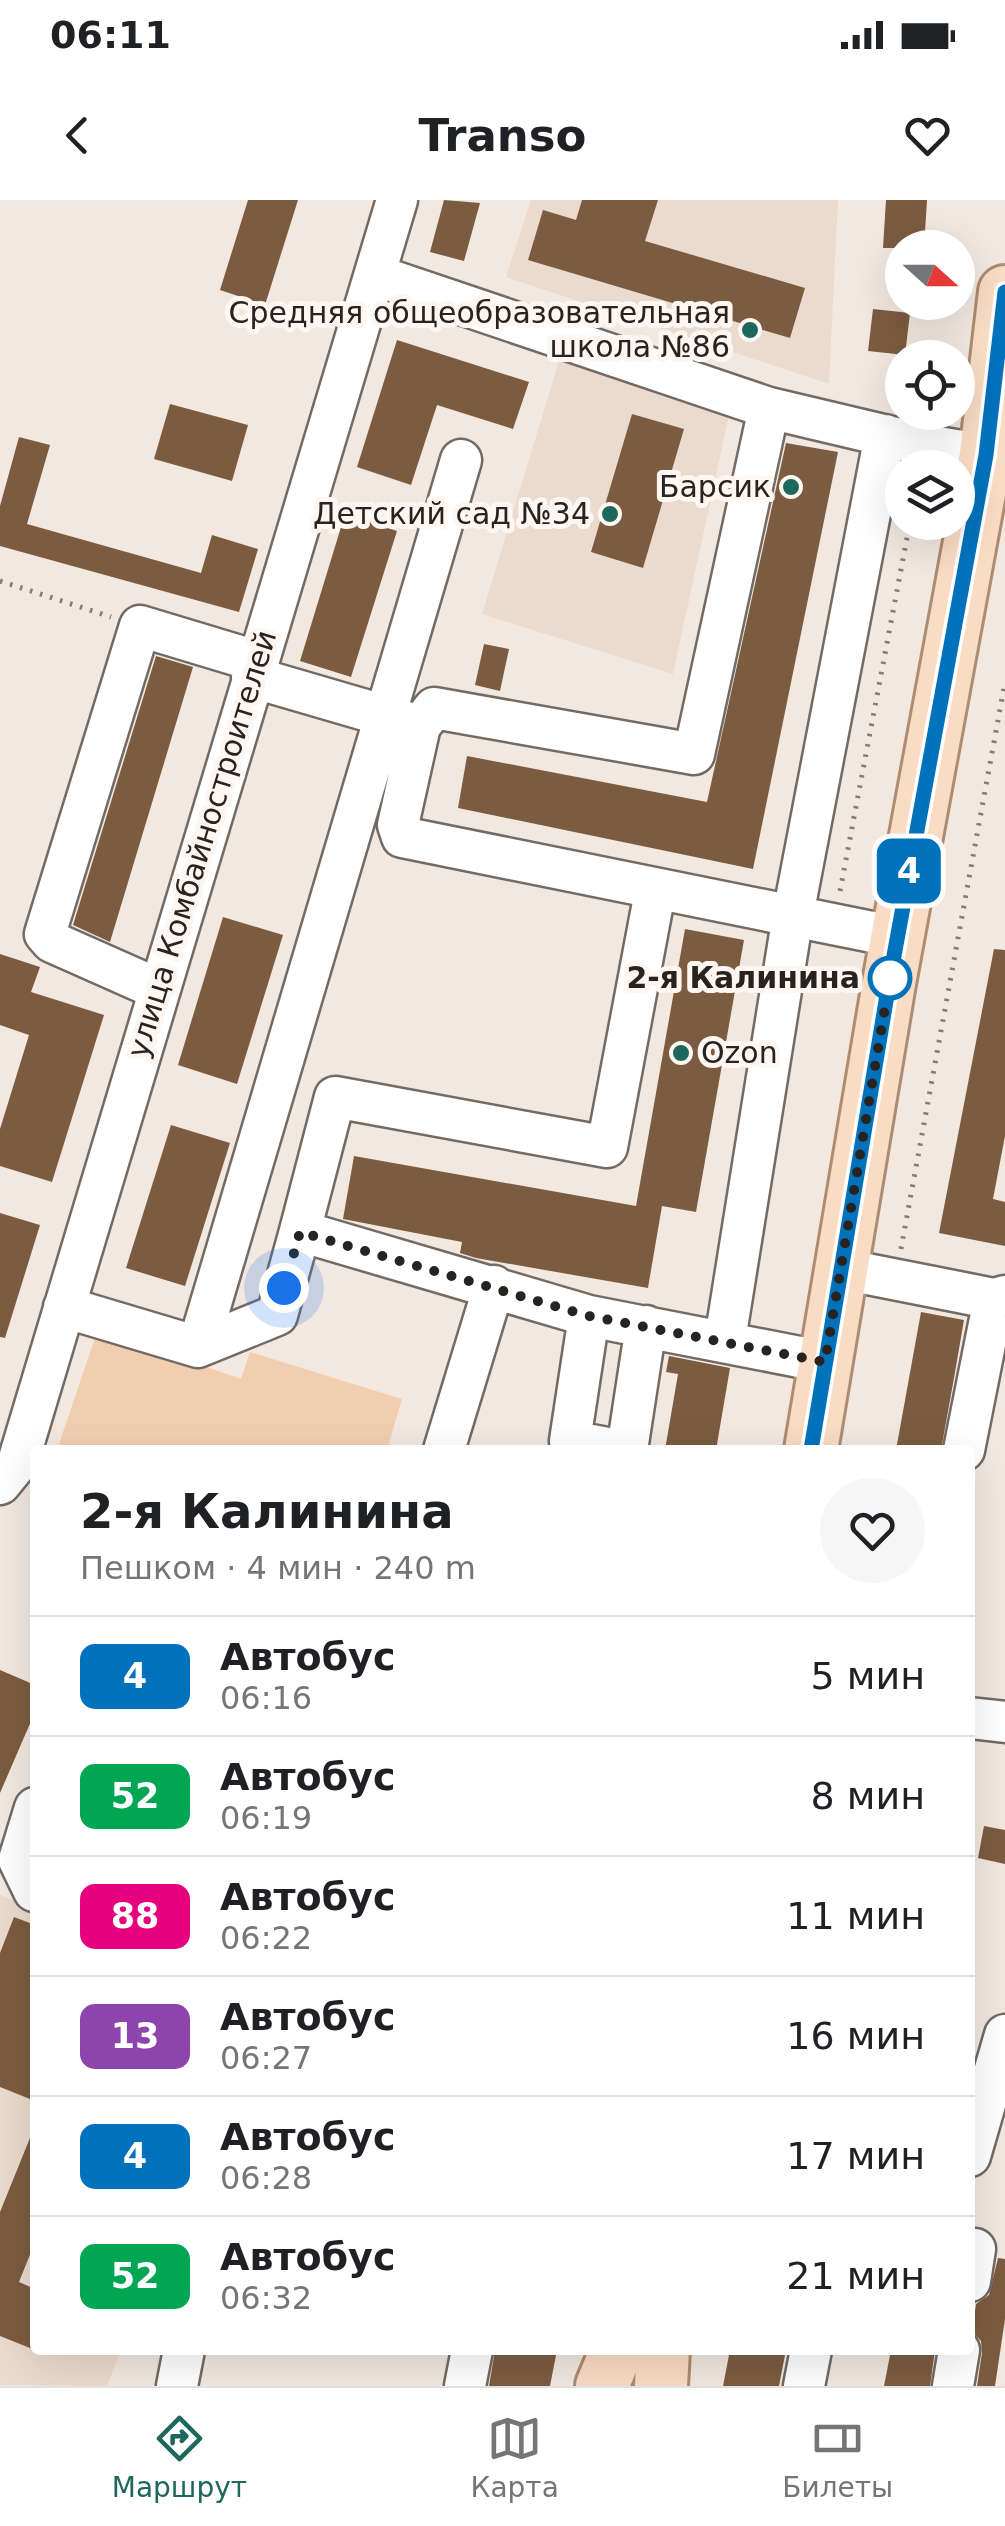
<!DOCTYPE html>
<html lang="ru">
<meta charset="utf-8">
<style>
:root{--surface:#fff;--page:#f6f6f6;--text:#202124;--muted:#757577;--line:#e0e0e0;--accent:#1e675d}
body{margin:0;font-family:"DejaVu Sans",sans-serif;background:var(--page);color:var(--text);height:100vh;display:flex;flex-direction:column;font-size:38px;white-space:nowrap}
*{box-sizing:border-box;margin:0}
p{font-size:32px;color:var(--muted)}
.icon{flex:none;width:55px;height:55px;fill:none;stroke:currentColor;stroke-width:2;stroke-linecap:round;stroke-linejoin:round}
.map{position:relative;flex:1;overflow:hidden}
.side{position:absolute;left:30px;top:1245px;width:945px;height:910px;display:flex;flex-direction:column;background:var(--surface);border-radius:10px;box-shadow:0 10px 40px #0002}
.side>*{flex:none}
.badge{padding:0 20px;border-radius:15px;font-size:35px;line-height:65px}
.needle{width:65px;rotate:111deg}
.tools{position:absolute;left:885px;top:30px;display:grid;gap:20px}
.tools a{display:grid;place-items:center;width:90px;height:90px;border-radius:50%;background:var(--surface);box-shadow:0 10px 40px #0002;font-size:50px}
.you{position:absolute;width:50px;height:50px;margin:-25px;border:8px solid #fff;border-radius:50%;background:#1a73e8;box-shadow:0 0 0 15px #1a73e833}
.map>.badge{position:absolute;translate:-50% -50%;box-shadow:0 0 0 5px #fff}
.round{display:grid;place-items:center;flex:none;width:105px;height:105px;border-radius:52px;background:var(--page)}
.summary{display:flex;align-items:center;justify-content:space-between;height:170px;padding:0 50px}
h1{font-size:48px;font-weight:600;line-height:75px}
ul{padding:0;list-style:none}
li{display:flex;align-items:center;gap:30px;height:120px;padding:0 50px;border-top:2px solid var(--line)}
li div{flex:1}
li b{display:block;font-size:38px}
li em{font-style:normal}
li .badge{min-width:110px;font-weight:700;text-align:center}
.status{display:flex;justify-content:space-between;align-items:center;height:70px;padding:0 50px;background:var(--surface);direction:ltr}
.status svg{height:28px;fill:currentColor}
header{display:flex;justify-content:space-between;align-items:center;height:130px;padding:0 50px;background:var(--surface);font-size:45px;font-weight:600}
.dock{display:flex;justify-content:space-around;align-items:center;height:140px;border-top:2px solid var(--line);background:var(--surface);font-size:28px;color:var(--muted)}
.dock a{display:grid;justify-items:center;gap:5px}
.dock .on{color:var(--accent)}
.map>svg:first-child{display:block}
</style>
<div class="status"><b>06:11</b><svg viewBox="0 0 49 12"><path d="M0 12V9h3v3zM5 12V6h3v6zM10 12V3h3v9zM15 12V0h3v12zM26 1h20v11H26zM47 4h2v5h-2z"/></svg></div>
<header><svg class="icon" aria-label="back" viewBox="0 0 24 24"><path d="M15 5l-7 7 7 7"/></svg>Transo<svg class="icon" aria-label="heart" viewBox="0 0 24 24"><path d="M12 20l-8-8c-3-5 5-10 8-4 3-6 11-1 8 4z"/></svg></header>
<div class="map">
<svg width="1005" height="2186" viewBox="0 0 1005 2186">
<rect width="100%" height="100%" fill="#f2e8e0"/>
<path fill="#ebdbce" d="M531 0H838L829 184 506 77Z
M559 161 729 215 673 474 482 414Z
M0 1695 35 1710V2150H121L107 2186 0 2185Z"/>
<path fill="#f2ceb1" d="M98 1129 241 1179 250 1152 402 1199 387 1250H81L59 1244Z"/>
<path fill="#7c5c40" d="M248 0H298L265 105 220 90Z
M444 0 480 3 464 61 430 52Z
M582 0H658L645 41 805 88 790 138 528 60 543 10 576 20Z
M886 0H927L924 48H883Z
M873 109 910 113 905 155 868 151Z
M397 140 529 182 513 229 437 205 411 285 357 267Z
M170 204 248 225 232 281 154 259Z
M632 214 684 229 643 368 591 352Z
M19 237 50 245 27 324 201 373 212 335 258 349 239 412 0 346V306Z
M786 243 838 252 753 669 458 608 467 556 707 602Z
M345 314 397 331 351 477 300 461Z
M484 444 509 449 500 491 475 485Z
M156 456 193 467 110 742 73 725Z
M223 717 283 735 237 884 178 865Z
M685 729 744 740 696 1012 662 1006 648 1088 476 1058 460 1053 462 1042 343 1019 354 956 636 1006Z
M994 749 1005 750V936L993 999 1005 1002V1046L939 1033Z
M0 754 40 767 31 792 104 815 52 982 0 966V929L29 835 0 825Z
M171 925 230 943 185 1086 126 1068Z
M0 1013 40 1025 5 1138 0 1137Z
M921 1112 964 1120 954 1178 941 1250H896Z
M669 1156 730 1168 716 1250H665L678 1174 666 1172Z
M0 1470 35 1485V1512L0 1593Z
M984 1626 1005 1630V1664L978 1658Z
M14 1717 35 1725V1901L0 1887V1753Z
M34 1928 35 2042 19 2082 35 2089V2150L0 2136V2012Z
M998 2058 1005 2059V2119L995 2186H977L982 2153 981 2141 972 2131 976 2104 989 2095Z
M495 2150H557L550 2186H489Z
M730 2150H786L779 2186H723Z
M891 2150H935L930 2186H884Z"/>
<g fill="none" stroke-linecap="round" stroke-linejoin="round">
<g stroke="#736a63" stroke-width="45">
<path id="minor" d="M375 75 769 208 925 245 1005 258
M252 477 420 526 398 625 402 637 897 737
M420 526 434 508 694 554 769 208
M655 692 607 947 335 897 300 1031 589 1116 825 1162
M158 789 52 742 45 734 140 426 256 461
M842 1069 994 1099
M64 1107 198 1147 461 260
M589 1116 570 1241 618 1250
M725 1140 793 715 885 235
M198 1147 277 1115 300 1031
M444 1250 494 1086
M627 1250 646 1126
M964 1250 994 1099 1005 1096
M0 1284 18 1262 397 0
M970 1518 1005 1522
M34 1691 19 1660 35 1608
M970 1956 1005 1835
M970 2081 975 2049
M177 2186 184 2150
M465 2186 472 2150
M804 2186 811 2150
M953 2186 959 2150"/>
</g>
<g stroke="#ad8c71" stroke-width="58">
<path id="major" d="M811 1250 889 783 986 255 1005 92
M602 2186 617 2150
M661 2186 663 2150"/>
</g>
<path stroke="#837c77" stroke-width="5" stroke-dasharray="2.5 8" stroke-linecap="butt" d="M0 381 111 417
M840 691 910 322
M901 1049 1005 482"/>
<use href="#minor" stroke="#fff" stroke-width="40"/>
<use href="#major" stroke="#f9dcc4" stroke-width="52"/>
</g>
<g fill="none" stroke-linecap="round" stroke-linejoin="round">
<g stroke="#fff" stroke-width="22">
<path id="line" d="M811 1250 889 783 986 255 1005 92"/>
</g>
<use href="#line" stroke="#0072bc" stroke-width="15"/>
<path stroke="#272320" stroke-width="10" stroke-dasharray="0 18" d="M284 1088 300 1032 589 1116 825 1162 890 778"/>
</g>
<g fill="#1e675d" stroke="#fef6f0" stroke-width="4">
<circle cx="750" cy="130" r="10"/>
<circle cx="791" cy="287" r="10"/>
<circle cx="610" cy="314" r="10"/>
<circle cx="681" cy="853" r="10"/>
</g>
<circle fill="#fff" stroke="#0072bc" stroke-width="5" cx="890" cy="778" r="20"/>
<g text-anchor="middle" stroke-width="10" stroke-linejoin="round" paint-order="stroke">
<g font-size="30" fill="#272320" stroke="#fef6f0" text-anchor="end">
<text x="730" y="123">Средняя общеобразовательная<tspan x="730" dy="34">школа №86</tspan></text>
<text x="771" y="297">Барсик</text>
<text x="590" y="324">Детский сад №34</text>
<text x="701" y="863" text-anchor="start">Ozon</text>
</g>
<g font-size="30" fill="#272320" stroke="#fef6f0">
<text transform="translate(202 644) rotate(-73)" y="10">улица Комбайностроителей</text>
</g>
<g font-size="30" font-weight="bold" fill="#272320" stroke="#fef6f0" text-anchor="end">
<text x="860" y="788">2-я Калинина</text>
</g>
</g>
</svg>
<div class="tools">
<a><svg class="needle" viewBox="-14 -14 28 28"><path d="M0-13l5 13h-10z" fill="#e53935"/><path d="M0 13l5-13h-10z" fill="#757577"/></svg></a>
<a><svg class="icon" aria-label="locate" viewBox="0 0 24 24"><circle cx="12" cy="12" r="6"/><path d="M12 2v4M12 18v4M2 12h4M18 12h4"/></svg></a>
<a><svg class="icon" aria-label="layers" viewBox="0 0 24 24"><path d="M12 4l9 5-9 5-9-5zM3 14l9 5 9-5"/></svg></a>
</div>
<div class="you" style="left:284px;top:1088px"></div>
<b class="badge" style="left:909px;top:671px;background:#0072bc;color:#fff">4</b>
<section class="side">
<div class="summary"><div><h1>2-я Калинина</h1><p>Пешком · 4 мин · 240 m</p></div><a class="round"><svg class="icon" aria-label="heart" viewBox="0 0 24 24"><path d="M12 20l-8-8c-3-5 5-10 8-4 3-6 11-1 8 4z"/></svg></a></div>
<ul>
<li><span class="badge" style="background:#0072bc;color:#fff">4</span><div><b>Автобус</b><p>06:16</p></div><em>5 мин</em></li>
<li><span class="badge" style="background:#00a651;color:#fff">52</span><div><b>Автобус</b><p>06:19</p></div><em>8 мин</em></li>
<li><span class="badge" style="background:#e6007e;color:#fff">88</span><div><b>Автобус</b><p>06:22</p></div><em>11 мин</em></li>
<li><span class="badge" style="background:#8e44ad;color:#fff">13</span><div><b>Автобус</b><p>06:27</p></div><em>16 мин</em></li>
<li><span class="badge" style="background:#0072bc;color:#fff">4</span><div><b>Автобус</b><p>06:28</p></div><em>17 мин</em></li>
<li><span class="badge" style="background:#00a651;color:#fff">52</span><div><b>Автобус</b><p>06:32</p></div><em>21 мин</em></li>
</ul>
</section>
</div>
<nav class="dock">
<a class="on"><svg class="icon" aria-label="directions" viewBox="0 0 24 24"><path d="M12 3l9 9-9 9-9-9zM9 14v-3h6M13 9l2 2-2 2"/></svg>Маршрут</a>
<a><svg class="icon" aria-label="map" viewBox="0 0 24 24"><path d="M3 6l6-2 6 2 6-2v14l-6 2-6-2-6 2zM9 4v14M15 6v14"/></svg>Карта</a>
<a><svg class="icon" aria-label="tickets" viewBox="0 0 24 24"><path d="M3 7h18v10H3zM15 7v10"/></svg>Билеты</a>
</nav>
